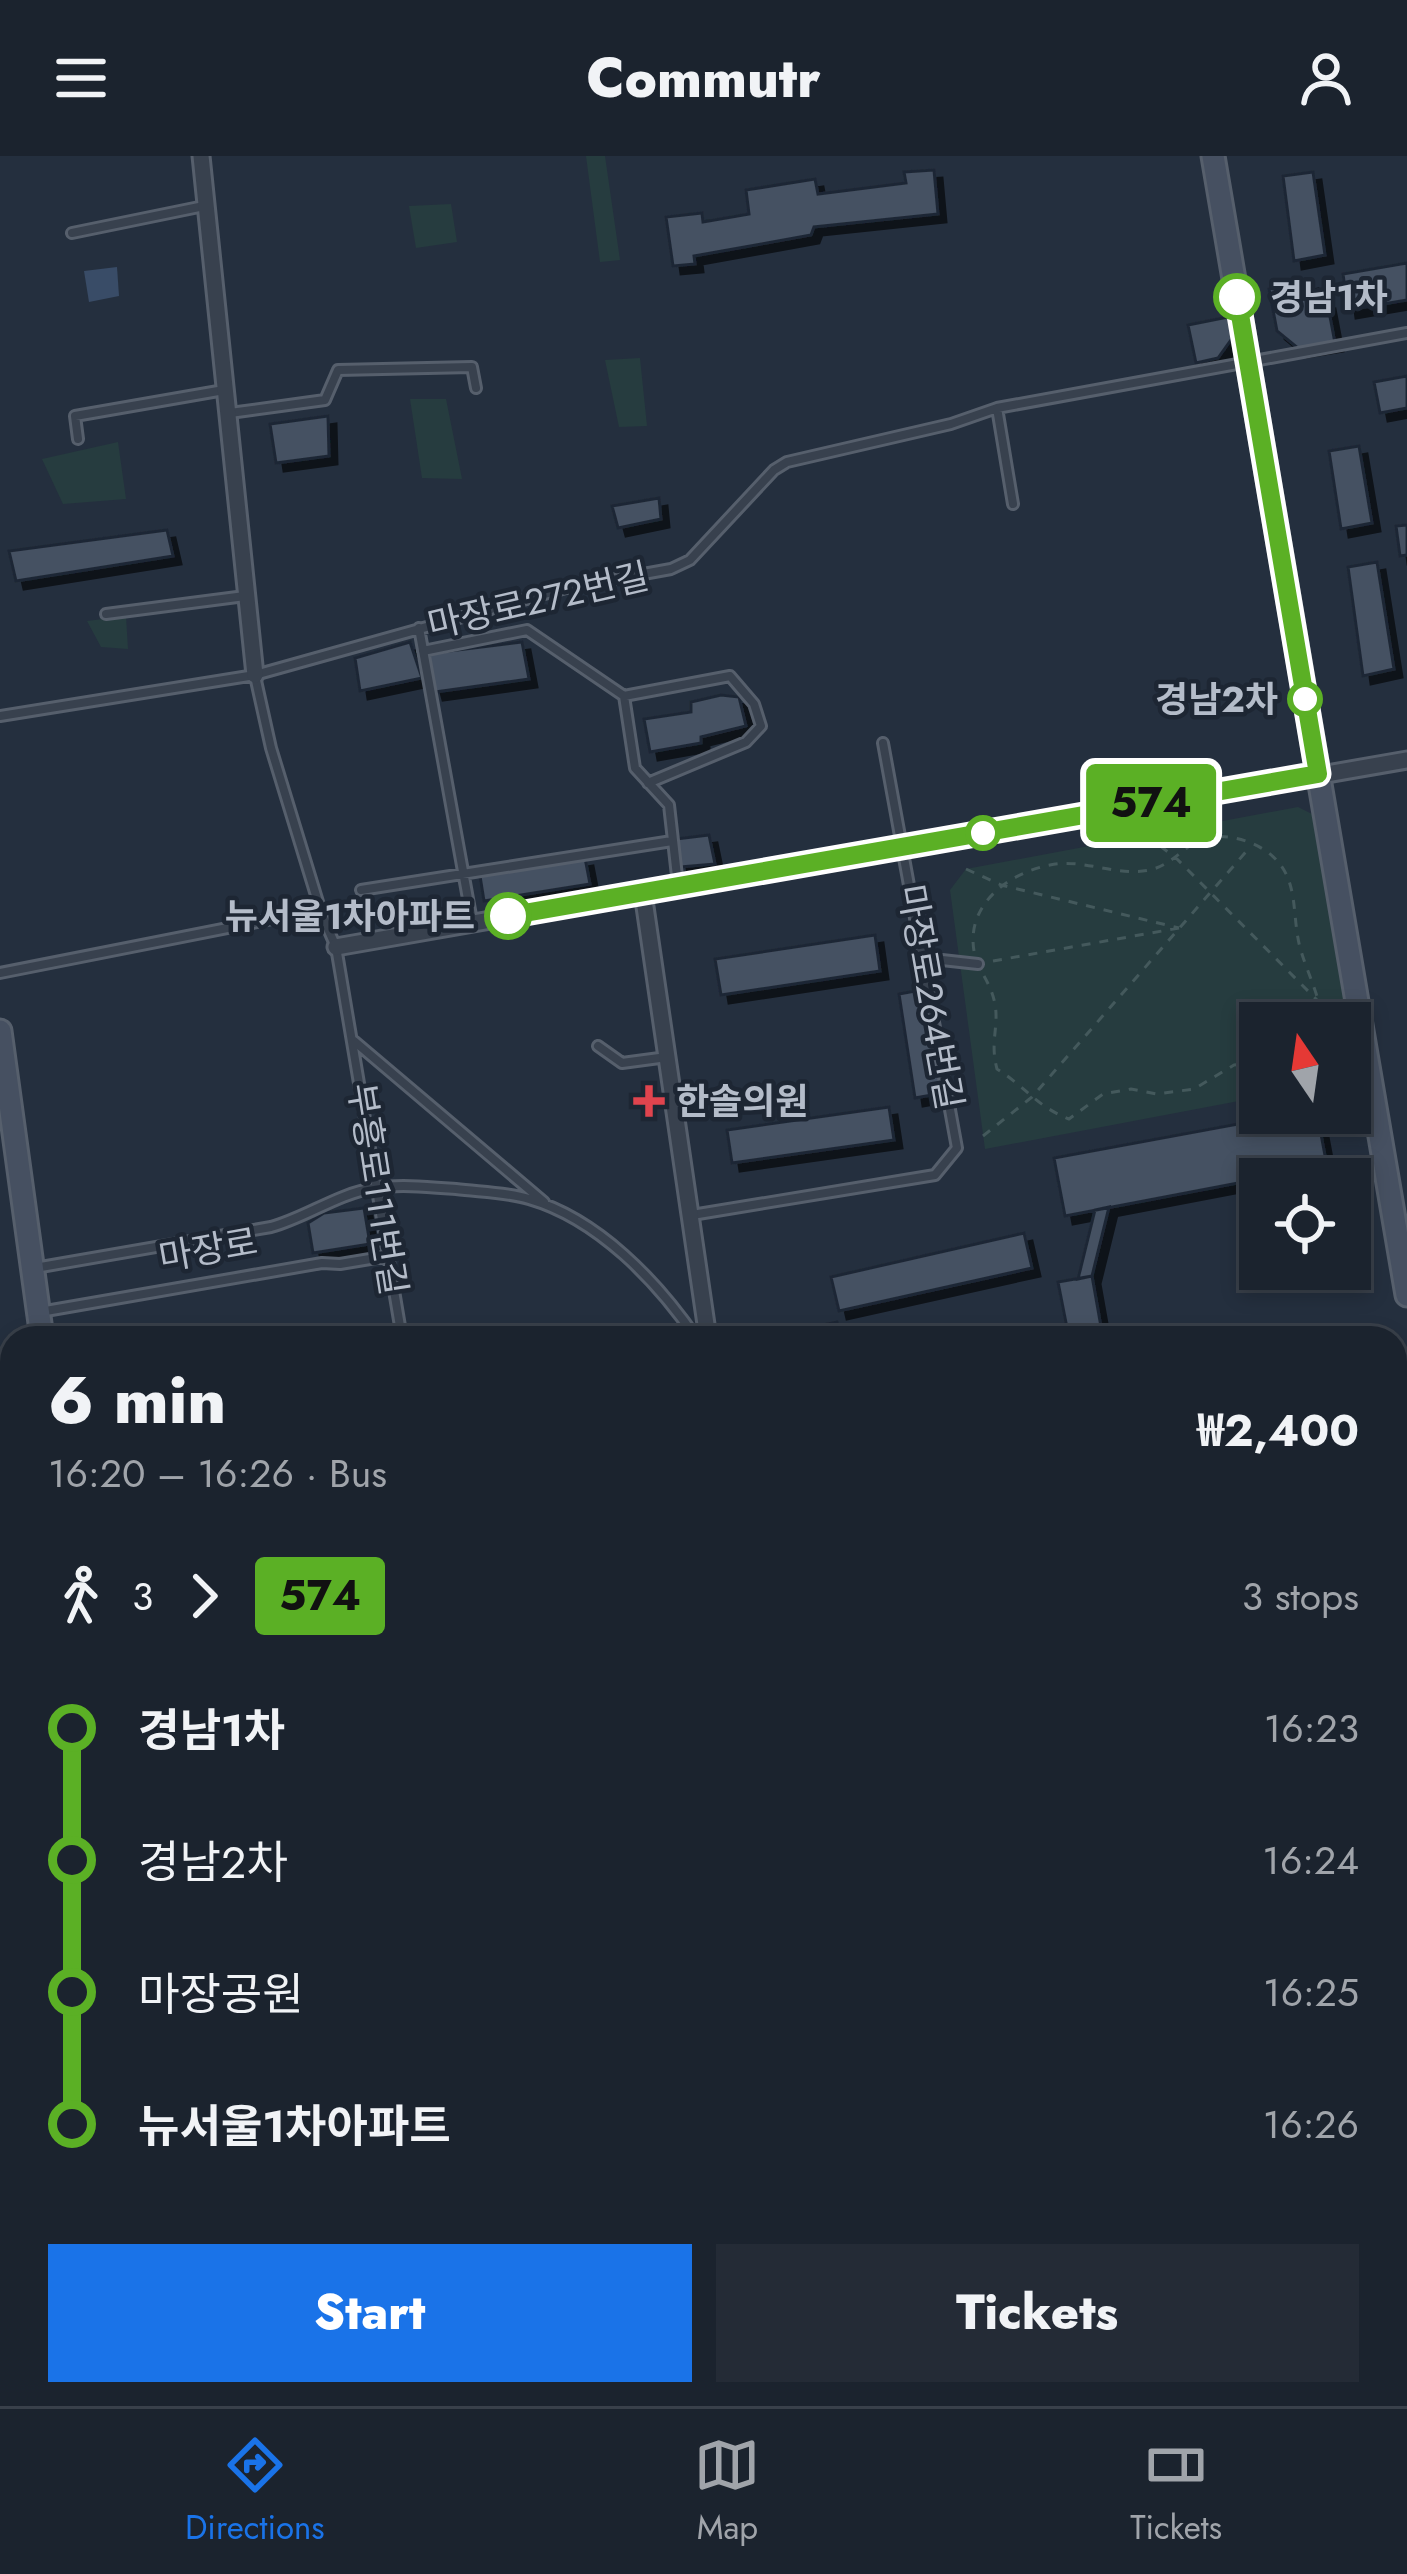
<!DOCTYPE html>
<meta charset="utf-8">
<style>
:root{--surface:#1b232e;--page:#242b36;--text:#f1f3f6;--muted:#a0a4aa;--line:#39404a;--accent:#1a73e8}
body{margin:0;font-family:Jost,"Noto Sans KR",sans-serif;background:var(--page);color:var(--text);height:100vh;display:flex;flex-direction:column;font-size:45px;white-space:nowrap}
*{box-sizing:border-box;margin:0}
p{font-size:39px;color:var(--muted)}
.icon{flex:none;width:66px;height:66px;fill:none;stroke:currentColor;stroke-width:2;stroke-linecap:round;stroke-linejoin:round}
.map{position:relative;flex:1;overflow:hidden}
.drawer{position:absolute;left:0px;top:1170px;width:1407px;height:1080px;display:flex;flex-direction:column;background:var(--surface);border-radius:36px 36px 0 0;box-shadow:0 6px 18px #0003,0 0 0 3px var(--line)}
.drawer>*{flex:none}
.badge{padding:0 24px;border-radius:9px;font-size:42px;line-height:78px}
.needle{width:78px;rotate:347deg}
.tools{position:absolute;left:1239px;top:846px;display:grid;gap:24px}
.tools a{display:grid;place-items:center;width:132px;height:132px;border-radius:0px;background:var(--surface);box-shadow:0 6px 18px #0003,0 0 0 3px var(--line);font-size:60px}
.map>.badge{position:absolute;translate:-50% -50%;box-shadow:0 0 0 6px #fff}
.legs{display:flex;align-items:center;gap:18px;height:132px;padding:0 48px;font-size:39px}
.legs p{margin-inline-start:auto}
.summary{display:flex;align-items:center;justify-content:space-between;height:204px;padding:0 48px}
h1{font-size:66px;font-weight:800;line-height:90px}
.button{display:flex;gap:24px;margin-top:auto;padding:24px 48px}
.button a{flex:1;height:138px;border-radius:0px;background:var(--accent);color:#fff;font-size:48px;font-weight:800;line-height:138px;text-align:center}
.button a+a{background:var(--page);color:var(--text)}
ul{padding:0 48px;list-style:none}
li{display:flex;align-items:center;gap:42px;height:132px;font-size:45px}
li i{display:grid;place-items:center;width:18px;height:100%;margin:0 15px;background:currentColor}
li i::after{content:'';width:30px;height:30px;margin:-15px;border:9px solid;border-radius:50%;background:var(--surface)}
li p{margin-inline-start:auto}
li:first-child i{background:linear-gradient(#0000 50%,currentColor 0)}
li:last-child i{background:linear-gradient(currentColor 50%,#0000 0)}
header{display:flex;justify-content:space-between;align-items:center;height:156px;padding:0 48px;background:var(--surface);font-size:54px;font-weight:800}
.menu{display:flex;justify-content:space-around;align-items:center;height:168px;border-top:3px solid var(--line);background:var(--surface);font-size:33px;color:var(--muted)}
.menu a{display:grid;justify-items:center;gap:6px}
.menu .active{color:var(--accent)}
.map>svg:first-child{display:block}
</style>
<header><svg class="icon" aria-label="menu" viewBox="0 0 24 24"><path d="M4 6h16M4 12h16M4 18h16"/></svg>Commutr<svg class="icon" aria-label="person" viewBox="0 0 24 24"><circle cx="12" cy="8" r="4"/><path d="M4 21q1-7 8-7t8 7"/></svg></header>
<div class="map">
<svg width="1407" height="2250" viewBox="0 0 1407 2250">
<defs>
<filter id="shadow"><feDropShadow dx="8" dy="8" stdDeviation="0" flood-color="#0009"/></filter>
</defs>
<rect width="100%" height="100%" fill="#242f3e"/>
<path fill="#263c3f" d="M586 0H605L620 104 600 106Z
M451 48 457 86 416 92 409 50Z
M640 202 647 270 619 271 605 204Z
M410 243H446L462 323 422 322Z
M118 286 126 343 63 348 42 303Z
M126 460 128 493 101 491 87 465Z
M1298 651 1312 658 1354 883 1350 884V867H1260V941L985 993 950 734 966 713Z
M1407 1696V2046L1395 1983V1699Z"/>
<path fill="#394c67" d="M117 111 119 140 89 146 84 115Z"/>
<path fill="#455162" stroke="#1f2835" stroke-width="3" filter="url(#shadow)" d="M934 14 938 58 814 71 811 79 694 100 695 108 673 110 666 61 702 57 703 66 749 58 746 34 815 23 818 38 906 27 904 16Z
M1313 16 1325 99 1294 105 1283 20Z
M1407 107V144L1348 154 1343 118Z
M1310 125 1313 147 1327 145 1335 187 1299 193 1277 175 1269 133Z
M1228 161 1233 181 1218 202 1196 207 1188 169Z
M1407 220V252L1380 257 1374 226Z
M328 260 329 300 276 307 270 268Z
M1359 290 1372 367 1341 373 1329 295Z
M659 342 661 363 618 372 612 350Z
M1407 369V399L1400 400 1396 370Z
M167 374 173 400 16 425 9 395Z
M1377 406 1394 513 1363 520 1348 411Z
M410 486 422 522 360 535 355 502Z
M522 486 529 523 435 536 425 498Z
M721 539 739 541 746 570 701 581V587L650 596 644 563 691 556V546Z
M709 679 715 708 680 711 676 683Z
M585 702 590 728 484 745 480 720Z
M875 779 880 815 721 839 715 803Z
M926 833 943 937 915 942 899 838Z
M889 951 894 984 732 1007 727 974Z
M1298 957H1317L1327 1010 1065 1060 1054 1002Z
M1109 1051 1092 1120 1078 1123 1095 1054Z
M364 1052 370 1088 313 1097 308 1067 324 1057Z
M1024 1077 1032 1112 839 1155 831 1121Z
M1092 1120 1103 1182H1069L1058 1126Z
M837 1166 840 1182H805L803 1173Z
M12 1320V1378L0 1380V1322Z
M12 1412V1454L0 1456V1413Z"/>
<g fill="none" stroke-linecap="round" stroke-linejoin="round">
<g stroke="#565f6c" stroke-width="14">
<path id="service" d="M72 77 204 50
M997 252 1013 348
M230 257 325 244 338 214 472 211 476 232
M78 283 75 260 224 234
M106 458 245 440
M419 472 472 765
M423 495 527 474 624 540 635 612 669 649 678 729
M255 520 271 592 322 759
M624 540 730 520 754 548 761 570 746 586 648 627
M0 560 255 519 566 432 671 413 690 404 774 314 787 306 951 268 997 252 1407 177
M361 734 672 685
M924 802 978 808
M0 817 298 758 322 759 336 791 402 1182
M354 885 544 1046
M598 890 622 907 667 901
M692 1059 935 1019 957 992 883 587
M35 1112 271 1071C307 1061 337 1038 374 1032 400 1028 430 1031 456 1033 480 1036 506 1036 529 1043 598 1063 657 1125 696 1182
M40 1156 322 1107 340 1108 388 1100
M1395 1322 1407 1318
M1395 1684 1407 1681
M1395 2096 1407 2160
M638 2238 644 2250
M891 2238 897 2250
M981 2238 987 2250
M1071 2238 1077 2250
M1154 2238 1160 2250
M1243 2238 1249 2250
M1339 2238 1344 2250
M466 2250 489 2238
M509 2250 515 2238
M819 2250 844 2238
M1182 2250 1207 2238"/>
</g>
<g stroke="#565f6c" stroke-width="21">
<path id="minor" d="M201 0 255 519
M643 737 708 1182
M336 791 1407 604
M0 1522 12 1545"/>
</g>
<g stroke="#565f6c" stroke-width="27">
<path id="secondary" d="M1213 0 1407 1139
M0 875 42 1182
M1395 1385 1407 1380
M219 2238 224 2250
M252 2250 254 2238"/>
</g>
<path stroke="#44595c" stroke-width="3" stroke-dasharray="9 9" stroke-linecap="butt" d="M1146 679 1177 703 1317 844
M966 713 1001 729 1179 772
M974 795C966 749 1008 717 1050 709 1083 702 1117 721 1150 714 1170 709 1180 695 1196 686 1217 675 1247 682 1266 695 1302 720 1290 759 1301 795 1307 815 1317 835 1321 856L1308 867
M993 805 1179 772
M984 820C1008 862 987 876 997 913 1027 932 1036 950 1069 963L1103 938 1131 933 1157 938 1194 933 1234 909 1260 906
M983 980 1032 941 1251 690
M1395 1346 1407 1343
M1395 2030 1407 2027"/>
<use href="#service" stroke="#38414e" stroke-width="8"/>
<use href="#minor" stroke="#38414e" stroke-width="15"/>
<use href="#secondary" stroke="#465061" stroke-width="21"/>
<g stroke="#5a6575" stroke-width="10">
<path id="rail" d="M1395 1334 1407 1331
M321 2250 325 2238"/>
</g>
<use href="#rail" stroke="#1d2633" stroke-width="6" stroke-dasharray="18" stroke-linecap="butt"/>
</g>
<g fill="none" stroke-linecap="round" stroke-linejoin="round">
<g stroke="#fff" stroke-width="27">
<path id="line-1" d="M508 760 1318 618 1237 141"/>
</g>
<use href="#line-1" stroke="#5bb025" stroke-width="18"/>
</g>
<g fill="#fff" stroke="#5bb025" stroke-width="6">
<circle cx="1237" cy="141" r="21"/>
<circle cx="1305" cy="543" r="15"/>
<circle cx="983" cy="677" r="15"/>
<circle cx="508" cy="760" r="21"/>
</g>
<path fill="#e0444e" stroke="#1d2633" stroke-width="4.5" d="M643 927h12v12h12v12h-12v12h-12v-12h-12v-12h12z"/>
<g text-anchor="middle" stroke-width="9" stroke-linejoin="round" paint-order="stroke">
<g font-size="36" font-weight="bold" fill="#b4bcc9" stroke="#1d2633" text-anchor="end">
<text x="1270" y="154" text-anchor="start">경남1차</text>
<text x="1278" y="556">경남2차</text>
<text x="475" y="773">뉴서울1차아파트</text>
</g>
<g font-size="36" fill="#b4bcc9" stroke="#1d2633">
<text transform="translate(538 444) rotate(-13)" y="13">마장로272번길</text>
<text transform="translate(931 841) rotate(80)" y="13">마장로264번길</text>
<text transform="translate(378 1033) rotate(81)" y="13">부흥로111번길</text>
<text transform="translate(208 1093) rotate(-10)" y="13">마장로</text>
</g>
<g font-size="36" font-weight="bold" fill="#b4bcc9" stroke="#1d2633" text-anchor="start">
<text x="676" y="958">한솔의원</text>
</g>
</g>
</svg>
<div class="tools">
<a><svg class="needle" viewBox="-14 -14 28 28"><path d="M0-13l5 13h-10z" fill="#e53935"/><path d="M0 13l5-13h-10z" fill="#a0a4aa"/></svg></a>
<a><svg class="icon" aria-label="locate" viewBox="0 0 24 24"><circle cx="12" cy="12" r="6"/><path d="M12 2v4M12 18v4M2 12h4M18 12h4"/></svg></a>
</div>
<b class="badge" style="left:1151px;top:647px;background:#5bb025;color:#111">574</b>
<section class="drawer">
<div class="summary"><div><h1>6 min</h1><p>16:20 – 16:26 · Bus</p></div><b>₩2,400</b></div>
<div class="legs"><svg class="icon" aria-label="walk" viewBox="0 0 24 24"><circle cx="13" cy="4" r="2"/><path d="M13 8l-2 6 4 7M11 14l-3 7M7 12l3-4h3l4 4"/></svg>3<svg class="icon" aria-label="forward" viewBox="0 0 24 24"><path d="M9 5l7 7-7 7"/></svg><b class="badge" style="background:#5bb025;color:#111">574</b><p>3 stops</p></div>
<ul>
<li><i style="color:#5bb025"></i><b>경남1차</b><p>16:23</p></li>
<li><i style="color:#5bb025"></i><span>경남2차</span><p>16:24</p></li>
<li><i style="color:#5bb025"></i><span>마장공원</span><p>16:25</p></li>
<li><i style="color:#5bb025"></i><b>뉴서울1차아파트</b><p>16:26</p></li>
</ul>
<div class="button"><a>Start</a><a>Tickets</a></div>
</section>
</div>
<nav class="menu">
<a class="active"><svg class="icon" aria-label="directions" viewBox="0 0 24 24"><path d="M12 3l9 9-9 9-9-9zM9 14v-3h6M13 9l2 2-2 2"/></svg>Directions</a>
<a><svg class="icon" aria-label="map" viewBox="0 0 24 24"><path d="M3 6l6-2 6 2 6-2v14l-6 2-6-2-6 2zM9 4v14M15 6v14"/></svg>Map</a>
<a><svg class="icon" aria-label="tickets" viewBox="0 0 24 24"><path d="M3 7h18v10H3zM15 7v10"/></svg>Tickets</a>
</nav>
